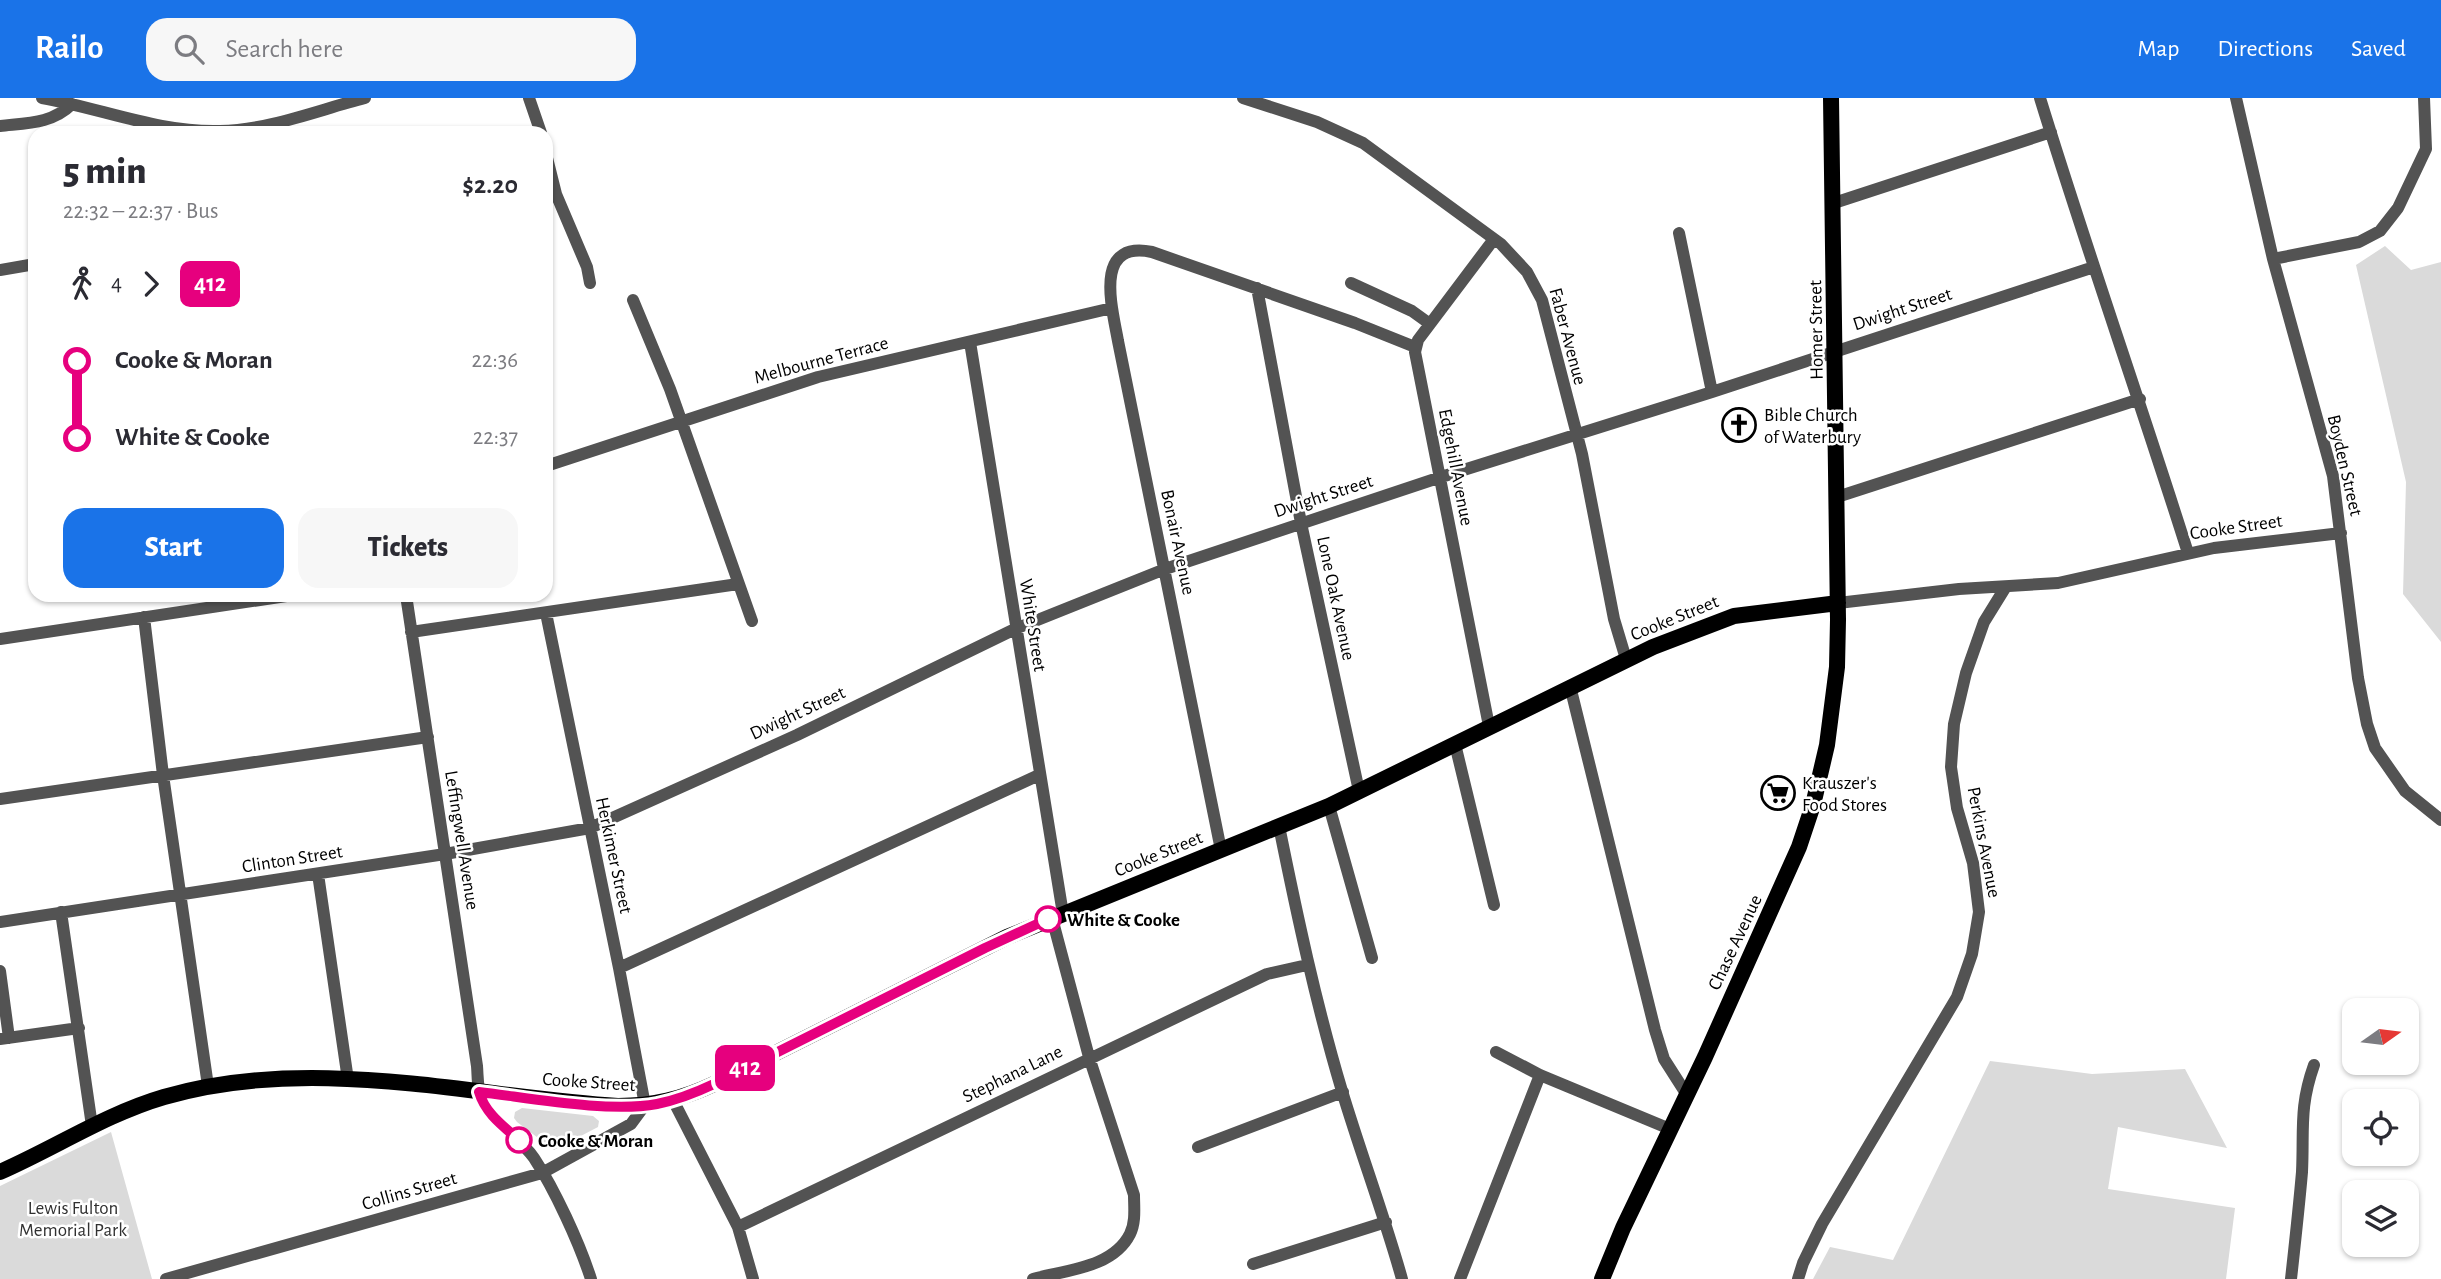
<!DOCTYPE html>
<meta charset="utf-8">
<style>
:root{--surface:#fff;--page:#f7f7f7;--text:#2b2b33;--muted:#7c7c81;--accent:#1a73e8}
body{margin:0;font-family:"Alegreya Sans",sans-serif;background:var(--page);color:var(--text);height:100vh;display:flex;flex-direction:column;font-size:26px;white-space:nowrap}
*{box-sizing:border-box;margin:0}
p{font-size:23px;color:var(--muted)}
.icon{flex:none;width:38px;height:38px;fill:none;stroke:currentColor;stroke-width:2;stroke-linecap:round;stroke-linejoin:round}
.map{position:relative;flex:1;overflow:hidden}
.side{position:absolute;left:28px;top:28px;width:525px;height:476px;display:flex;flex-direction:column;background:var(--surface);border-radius:21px;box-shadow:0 2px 5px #0004}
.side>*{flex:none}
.badge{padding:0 14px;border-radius:10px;font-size:24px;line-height:46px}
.needle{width:46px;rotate:76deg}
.controls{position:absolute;left:2342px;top:900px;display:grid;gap:14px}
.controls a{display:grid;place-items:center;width:77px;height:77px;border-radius:14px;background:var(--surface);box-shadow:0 2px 5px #0004;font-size:35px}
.map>.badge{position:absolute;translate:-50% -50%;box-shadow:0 0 0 4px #fff}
.legs{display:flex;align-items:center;gap:10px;height:77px;padding:0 35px;font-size:23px}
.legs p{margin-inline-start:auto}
.headline{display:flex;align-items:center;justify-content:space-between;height:119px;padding:0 35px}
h1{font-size:38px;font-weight:800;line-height:52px}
.action{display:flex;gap:14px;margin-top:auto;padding:14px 35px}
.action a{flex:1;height:80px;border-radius:21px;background:var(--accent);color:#fff;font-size:28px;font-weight:800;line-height:80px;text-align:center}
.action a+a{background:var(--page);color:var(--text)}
ul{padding:0 35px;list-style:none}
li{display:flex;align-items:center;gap:24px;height:77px;font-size:26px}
li i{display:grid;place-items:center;width:10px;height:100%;margin:0 9px;background:currentColor}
li i::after{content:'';width:18px;height:18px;margin:-9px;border:5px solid;border-radius:50%;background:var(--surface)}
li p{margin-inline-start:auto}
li:first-child i{background:linear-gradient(#0000 50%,currentColor 0)}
li:last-child i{background:linear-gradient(currentColor 50%,#0000 0)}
header{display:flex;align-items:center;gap:42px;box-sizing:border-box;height:98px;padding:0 35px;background:var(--accent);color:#fff}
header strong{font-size:33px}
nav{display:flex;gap:38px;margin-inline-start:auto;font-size:24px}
.search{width:490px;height:63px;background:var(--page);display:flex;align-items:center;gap:18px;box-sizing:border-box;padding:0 24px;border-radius:21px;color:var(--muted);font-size:26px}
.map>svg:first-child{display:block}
</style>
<header>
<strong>Railo</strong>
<div class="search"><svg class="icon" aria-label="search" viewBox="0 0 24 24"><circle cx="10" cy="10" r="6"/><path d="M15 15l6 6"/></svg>Search here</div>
<nav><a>Map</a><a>Directions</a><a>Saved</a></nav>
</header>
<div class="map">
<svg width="2441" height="1181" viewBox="0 0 2441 1181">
<rect width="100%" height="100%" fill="#fff"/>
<path fill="#dadada" d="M2385 148 2411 172 2441 164V544L2403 496 2406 384 2356 167Z
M1990 963 2092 976 2185 971 2227 1050 2118 1029 2108 1091 2235 1110 2226 1181H1813L1830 1149 1893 1162Z
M522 1010 593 1018 599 1023 598 1029 554 1052 517 1024 514 1020 515 1014Z
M111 1034 152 1181H0V1088Z"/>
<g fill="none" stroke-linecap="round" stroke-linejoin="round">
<path stroke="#535353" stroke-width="12" d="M42 0C101 10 159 35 220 33 269 32 318 12 365 0
M529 0 541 35
M1243 0 1317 24 1363 45 1501 146 1527 174 1542 202 1582 356 1614 521 1626 561
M2040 0C2087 153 2140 303 2188 455
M2236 0 2273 161 2333 378 2358 580 2367 626 2375 650 2405 693 2441 722
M0 28C26 25 52 26 72 6
M546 56 556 96 587 169 590 185
M1834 105 2051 34
M1679 135 1712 294
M2273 161 2359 144 2380 133 2398 110 2426 51 2424 0
M0 172 35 166
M1351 185 1412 213 1430 226
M1257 190 1301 425 1359 693
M633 202 670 291 752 523
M970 244 1063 816
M546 368 818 279 1112 210
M1837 399 2140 301
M406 497 477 968C478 980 477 993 483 1005 493 1027 520 1039 534 1060 555 1092 579 1144 591 1181
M1838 505 1959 491 2058 485 2214 450 2341 435
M144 519 163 677 208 988
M411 534 738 486
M0 541 293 497
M1570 588 1655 932 1664 961 1687 997
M1489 628 1415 254 1418 242 1494 141
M1455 646 1494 807
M0 701 428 639
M1329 708 1372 860
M1279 728C1297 817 1316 906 1342 993 1361 1056 1384 1117 1402 1181
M1221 752 1118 243C1112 209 1093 142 1152 154L1355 225 1415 249
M318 776 348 982
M61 814 92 1028
M0 824 445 756 590 730 797 637 1015 531 1165 471 1438 380 1712 294 2094 169
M619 870 1039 677
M0 873 9 940
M0 941 79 930
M1496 954 1540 977 1670 1031
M673 1002 738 1129 753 1181
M1198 1049 1343 994
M738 1129 1267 876 1307 867
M1253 1166 1386 1124
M166 1181 542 1075 631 1026 645 1007 619 870 546 515
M1033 1181C1066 1172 1113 1170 1130 1136 1136 1124 1134 1109 1134 1097L1089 959 1052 820
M1460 1181 1540 977
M1798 1181 1803 1165 1822 1126 1957 899 1972 856 1979 814 1973 765 1957 710 1951 669 1954 626 1966 575 1984 524 2005 490
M2291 1181C2295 1145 2299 1109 2302 1074 2304 1032 2299 1009 2314 967"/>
<path stroke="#000" stroke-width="16" d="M0 1074C55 1050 106 1016 164 999 312 956 468 998 618 1008 653 1008 682 1001 714 986L1007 839 1329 708 1653 549 1734 518 1838 505
M1602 1181 1623 1130 1705 959 1799 749 1813 707 1827 647 1837 569 1838 522 1831 0"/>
</g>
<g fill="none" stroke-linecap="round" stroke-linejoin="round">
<g stroke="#fff" stroke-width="16">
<path id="line-1" d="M519 1042C503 1028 485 1015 479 994 530 1000 609 1015 657 1006 677 1002 695 995 714 986L985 850 1048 821"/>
</g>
<use href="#line-1" stroke="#e6007e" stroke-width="10"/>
</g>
<defs>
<g id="church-ring" transform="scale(1.75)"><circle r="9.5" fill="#fff" stroke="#000" stroke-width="1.5"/><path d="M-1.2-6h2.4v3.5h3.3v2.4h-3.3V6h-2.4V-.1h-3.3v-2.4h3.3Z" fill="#000"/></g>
<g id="supermarket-ring" transform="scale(1.75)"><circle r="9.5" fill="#fff" stroke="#000" stroke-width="1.5"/><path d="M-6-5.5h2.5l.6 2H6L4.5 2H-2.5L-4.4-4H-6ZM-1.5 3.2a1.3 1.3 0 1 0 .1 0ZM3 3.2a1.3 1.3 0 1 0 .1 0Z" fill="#000"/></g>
</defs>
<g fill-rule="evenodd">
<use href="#church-ring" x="1739" y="327"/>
<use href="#supermarket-ring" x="1778" y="695"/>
</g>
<g fill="#fff" stroke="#e6007e" stroke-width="3.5">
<circle cx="1048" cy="821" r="12"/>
<circle cx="519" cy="1042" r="12"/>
</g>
<g text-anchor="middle" stroke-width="5" stroke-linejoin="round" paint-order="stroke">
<g font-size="19" fill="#000" stroke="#fff">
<text transform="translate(1902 210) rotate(-18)" y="7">Dwight Street</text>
<text transform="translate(1815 232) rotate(-91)" y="7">Homer Street</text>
<text transform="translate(1569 238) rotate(75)" y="7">Faber Avenue</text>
<text transform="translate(821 261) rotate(-15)" y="7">Melbourne Terrace</text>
<text transform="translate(2346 367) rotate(77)" y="7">Boyden Street</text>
<text transform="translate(1457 369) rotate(79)" y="7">Edgehill Avenue</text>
<text transform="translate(1323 397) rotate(-18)" y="7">Dwight Street</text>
<text transform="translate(2236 428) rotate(-8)" y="7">Cooke Street</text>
<text transform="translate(1179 444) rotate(78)" y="7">Bonair Avenue</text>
<text transform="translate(1337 500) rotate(78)" y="7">Lone Oak Avenue</text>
<text transform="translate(1674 519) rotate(-22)" y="7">Cooke Street</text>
<text transform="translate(1034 527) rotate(81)" y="7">White Street</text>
<text transform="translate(797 614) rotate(-25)" y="7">Dwight Street</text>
<text transform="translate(463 742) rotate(81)" y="7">Leffingwell Avenue</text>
<text transform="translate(1985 744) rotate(79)" y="7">Perkins Avenue</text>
<text transform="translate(1158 755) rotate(-22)" y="7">Cooke Street</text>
<text transform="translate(615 757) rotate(78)" y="7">Herkimer Street</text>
<text transform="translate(292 760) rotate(-9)" y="7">Clinton Street</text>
<text transform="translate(1734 844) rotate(-65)" y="7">Chase Avenue</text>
<text transform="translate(1012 975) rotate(-26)" y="7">Stephana Lane</text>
<text transform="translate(589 983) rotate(4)" y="7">Cooke Street</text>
<text transform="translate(409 1092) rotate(-16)" y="7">Collins Street</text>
</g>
<g font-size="19" fill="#000" stroke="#fff" text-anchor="start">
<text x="1764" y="323">Bible Church<tspan x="1764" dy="22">of Waterbury</tspan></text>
<text x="1802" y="691">Krauszer's<tspan x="1802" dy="22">Food Stores</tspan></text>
</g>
<g font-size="19" font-weight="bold" fill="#000" stroke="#fff" text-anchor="start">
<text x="1067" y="828">White &amp; Cooke</text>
<text x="538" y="1049">Cooke &amp; Moran</text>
</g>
<g font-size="19" fill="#313131" stroke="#fff">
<text x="73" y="1116">Lewis Fulton<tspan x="73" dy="22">Memorial Park</tspan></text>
</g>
</g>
</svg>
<div class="controls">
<a><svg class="needle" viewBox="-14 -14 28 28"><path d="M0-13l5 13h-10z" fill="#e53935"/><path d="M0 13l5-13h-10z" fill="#7c7c81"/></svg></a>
<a><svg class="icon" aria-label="locate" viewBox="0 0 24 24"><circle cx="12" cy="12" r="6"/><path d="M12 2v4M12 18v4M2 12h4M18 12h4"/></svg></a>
<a><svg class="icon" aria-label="layers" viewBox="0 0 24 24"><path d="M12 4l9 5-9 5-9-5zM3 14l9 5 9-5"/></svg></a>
</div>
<b class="badge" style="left:745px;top:970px;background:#e6007e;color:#fff">412</b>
<section class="side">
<div class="headline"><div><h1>5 min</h1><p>22:32 – 22:37 · Bus</p></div><b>$2.20</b></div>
<div class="legs"><svg class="icon" aria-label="walk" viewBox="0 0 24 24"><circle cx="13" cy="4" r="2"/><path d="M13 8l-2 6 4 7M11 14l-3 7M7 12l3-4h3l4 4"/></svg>4<svg class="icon" aria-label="forward" viewBox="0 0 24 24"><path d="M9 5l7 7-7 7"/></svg><b class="badge" style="background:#e6007e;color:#fff">412</b></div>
<ul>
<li><i style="color:#e6007e"></i><b>Cooke &amp; Moran</b><p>22:36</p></li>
<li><i style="color:#e6007e"></i><b>White &amp; Cooke</b><p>22:37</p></li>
</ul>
<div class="action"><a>Start</a><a>Tickets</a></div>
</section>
</div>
